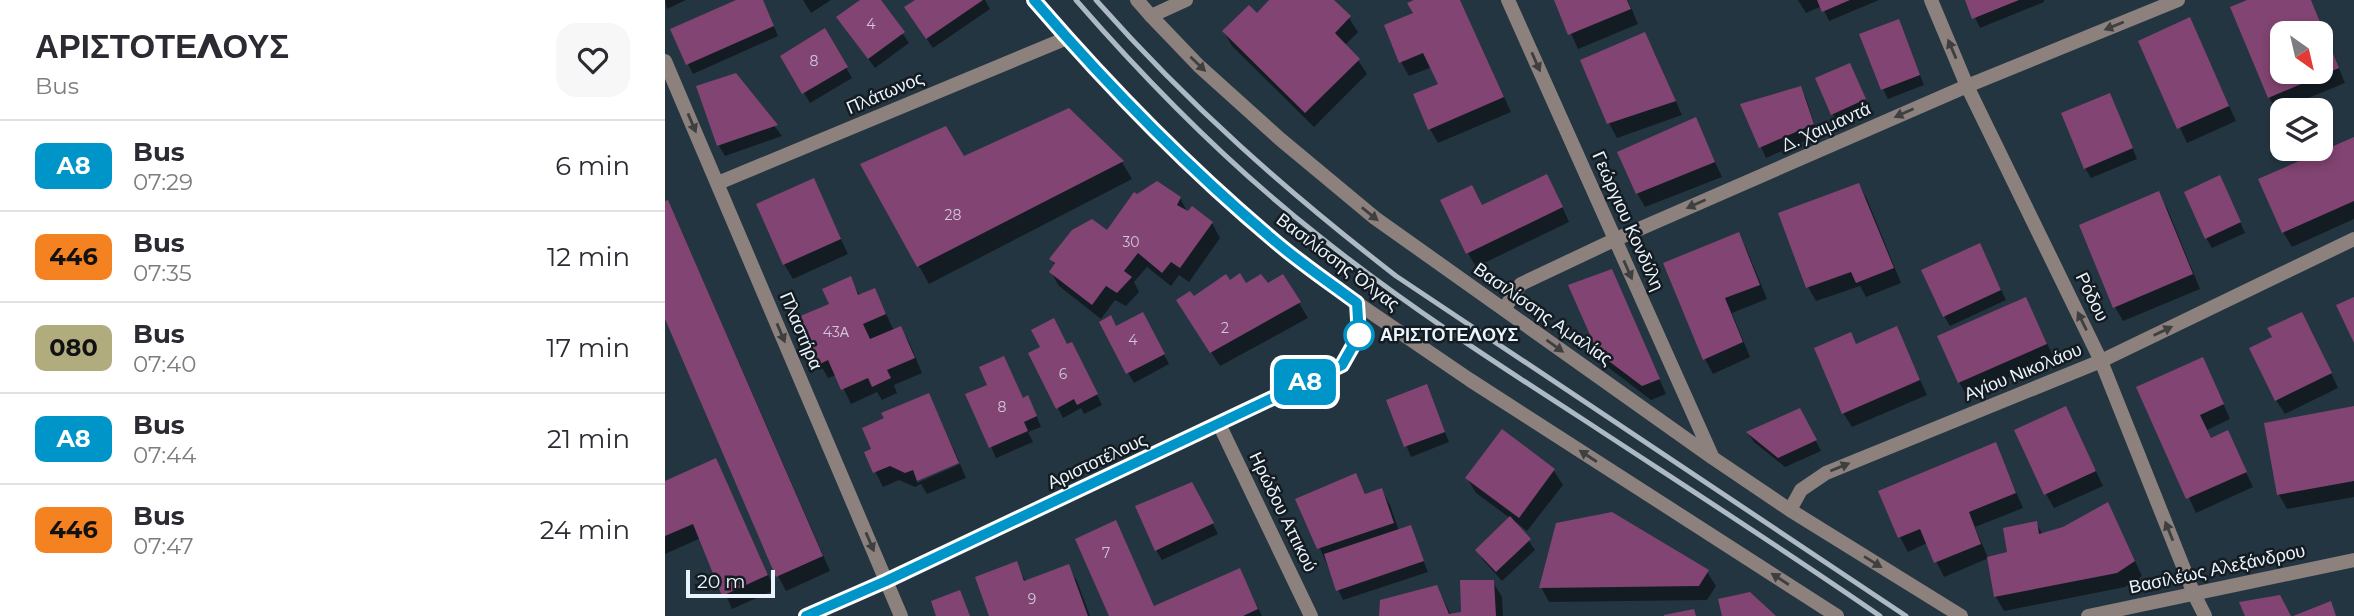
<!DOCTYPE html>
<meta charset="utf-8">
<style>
:root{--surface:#fff;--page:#f7f7f7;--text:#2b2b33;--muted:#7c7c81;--line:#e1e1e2}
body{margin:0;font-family:Montserrat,sans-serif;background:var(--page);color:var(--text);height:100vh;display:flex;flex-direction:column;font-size:26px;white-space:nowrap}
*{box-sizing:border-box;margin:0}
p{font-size:23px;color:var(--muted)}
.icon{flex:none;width:38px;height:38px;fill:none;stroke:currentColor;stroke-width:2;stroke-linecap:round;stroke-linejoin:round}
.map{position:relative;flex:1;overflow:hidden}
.side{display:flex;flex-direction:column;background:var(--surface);width:665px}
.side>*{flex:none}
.badge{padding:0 14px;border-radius:10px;font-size:24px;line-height:46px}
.needle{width:46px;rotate:146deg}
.fabs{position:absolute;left:1605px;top:21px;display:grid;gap:14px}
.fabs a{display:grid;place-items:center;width:63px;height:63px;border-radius:14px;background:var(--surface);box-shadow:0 4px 10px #0003;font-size:35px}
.scale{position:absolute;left:21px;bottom:18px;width:89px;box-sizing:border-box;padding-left:7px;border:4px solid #eaf4fd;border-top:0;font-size:19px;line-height:24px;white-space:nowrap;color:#eaf4fd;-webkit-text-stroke:5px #141b21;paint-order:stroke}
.map>.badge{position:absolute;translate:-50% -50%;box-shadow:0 0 0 4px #fff}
.round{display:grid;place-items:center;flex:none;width:74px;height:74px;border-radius:21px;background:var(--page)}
.summary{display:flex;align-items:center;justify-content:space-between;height:119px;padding:0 35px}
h1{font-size:33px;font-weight:800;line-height:52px}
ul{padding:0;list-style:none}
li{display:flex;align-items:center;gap:21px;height:91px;padding:0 35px;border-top:2px solid var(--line)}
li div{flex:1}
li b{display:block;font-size:26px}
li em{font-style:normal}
li .badge{min-width:77px;font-weight:700;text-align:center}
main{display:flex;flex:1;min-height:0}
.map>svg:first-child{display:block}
</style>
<main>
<section class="side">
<div class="summary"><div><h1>ΑΡΙΣΤΟΤΕΛΟΥΣ</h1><p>Bus</p></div><a class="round"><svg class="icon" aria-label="heart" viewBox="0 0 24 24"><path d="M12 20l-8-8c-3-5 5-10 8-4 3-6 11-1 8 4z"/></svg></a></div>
<ul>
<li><span class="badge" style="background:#0095c8;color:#fff">A8</span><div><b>Bus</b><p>07:29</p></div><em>6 min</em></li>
<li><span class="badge" style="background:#f58220;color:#111">446</span><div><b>Bus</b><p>07:35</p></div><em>12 min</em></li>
<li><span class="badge" style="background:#b1ac7e;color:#111">080</span><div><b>Bus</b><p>07:40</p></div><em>17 min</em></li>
<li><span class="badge" style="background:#0095c8;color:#fff">A8</span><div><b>Bus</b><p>07:44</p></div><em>21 min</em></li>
<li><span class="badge" style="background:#f58220;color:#111">446</span><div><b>Bus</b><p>07:47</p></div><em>24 min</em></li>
</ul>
</section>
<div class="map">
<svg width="1689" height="616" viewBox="0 0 1689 616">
<rect width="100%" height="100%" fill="#243542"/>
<path fill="#0007" fill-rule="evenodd" d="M0 0H21L2 9Z
M75 0H97L113 36 28 74 23 64Z
M138 0H166L146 13Z
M198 0H214L244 43 210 68 180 27Z
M253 0H320L325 9 268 48 247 17Z
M606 0H666L684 18 693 32 679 46 693 60 702 74 649 127 567 46 559 32 592 15Z
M754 0H795L846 112 773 143 765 129 775 85 767 67 744 76 736 62Z
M891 0H963L973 24 913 49Z
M1133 0H1214L1164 21 1157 6 1141 13Z
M1302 0H1379V2L1315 28Z
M1587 0H1646L1680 83 1612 111 1604 97ZM1617 33H1656V72H1617Z
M1524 20 1571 121 1522 143 1475 41Z
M1233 21 1259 85 1223 99 1218 89Z
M160 31 187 78 145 103 117 56Z
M988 49 1017 115 952 138 944 123Z
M70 75 117 136 60 156 54 146 33 87Z
M1190 75 1205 110 1173 124 1168 114Z
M1135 88 1141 98 1153 135 1101 158 1077 105Z
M1445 95 1472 159 1426 178 1420 168Z
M1030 120 1057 177 980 207 972 193Z
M1689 141V219L1627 247 1618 232Z
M299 158 457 162 467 179 264 284 197 165Z
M148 181 183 254 128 279 119 264Z
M1194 185 1202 199 1236 283 1201 297 1195 286 1151 301 1143 287Z
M1560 188 1580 233 1547 248 1541 238Z
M890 191 904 222 811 267 803 253Z
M1493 194 1502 208 1535 289 1458 321 1450 307Z
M515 198 523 213 547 223 555 238 524 282 514 275 506 286 482 267 469 282 474 292 461 306 450 300 436 319 394 286 386 272 390 266 386 259Z
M2 202 10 216 165 571 121 591 113 576 0 315V203Z
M1073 234 1081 248 1102 299 1067 313 1085 357 1048 374 1040 359 1000 264Z
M1320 255 1341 300 1285 326 1279 316Z
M946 271 1001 394 986 400 944 368 935 353Z
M618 276 643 318 555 366 522 315 528 298 564 282 581 286H602Z
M185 279 195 296 210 290 229 331 236 328 244 342 257 373 229 385 232 393 217 400 212 392 186 404 172 375 163 378 155 364 166 305Z
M1361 299 1389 358 1302 396 1294 382Z
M477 314 504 364 469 383 463 373 451 328Z
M1231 328 1262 395 1187 427 1178 413 1192 345Z
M1645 328 1673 388 1620 414 1611 400Z
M401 346 412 354 437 405 419 414 416 408 398 418 393 408Z
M1545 374 1565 419 1542 430 1547 440 1562 432 1588 487 1531 513 1474 388Z
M761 387 784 442 746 457 723 401Z
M264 395 294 461 252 479V483L295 464 301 478 262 494 256 484 250 487 234 480 218 487 201 453 209 449Z
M303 395 358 399 368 407 376 427 363 432 368 442 331 458Z
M1689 408V497L1622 509 1614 495 1601 424Z
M1140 420 1156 451 1120 467 1089 442 1083 433Z
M1408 423 1438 486 1389 508 1381 494Z
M837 432 889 471 898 485 862 531 851 522 870 550 837 581 818 560 812 550 845 518 811 493 802 478Z
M1330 444 1358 508 1310 527 1323 558 1344 554 1371 523 1378 535 1450 518 1477 576 1460 587 1339 611 1331 597 1324 558 1279 577 1262 543 1243 552 1235 537Z
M51 460 110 590 67 609 36 538 0 554V483Z
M691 476 701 495 717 490 725 505 734 531 745 527 763 572 678 600 633 500Z
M532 494 553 534 497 560 491 550Z
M450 522 490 608 582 585 597 616H446Z
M351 563 361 582 403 567 412 581 425 616H326Z
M1042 572 1051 586 1042 600 884 602 876 587Z
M828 582 837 597 838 616H715L772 587 786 615 798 613Z"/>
<path fill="#824472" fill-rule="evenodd" d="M71 0H98L109 26 21 65 5 29Z
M195 0H216L240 32 203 59 171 17Z
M250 0H318L261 39 239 7Z
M604 0H669L686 16 670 33 695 59 640 113 557 31 584 5 592 13Z
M749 0H795L839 97 763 130 748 94 773 84 758 53 734 63 719 25 748 13 742 3Z
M889 0H962L966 9 903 35Z
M1152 0H1185L1157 12Z
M1300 0H1354L1307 19Z
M1582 0H1646L1674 68 1603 98 1565 7ZM1617 33H1656V72H1617Z
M1525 17 1564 106 1512 129 1473 41Z
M1234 19 1255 75 1216 90 1194 34Z
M160 28 183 67 137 94 115 56Z
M980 32 1011 101 942 124 915 60Z
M1185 63 1201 99 1166 115 1150 78Z
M71 73 113 125 52 146 31 86Z
M1136 86 1149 124 1094 148 1075 104Z
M1445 93 1468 148 1419 169 1396 113Z
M404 108 459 161 252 267 195 164 281 126 299 156Z
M1031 117 1050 162 971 194 952 152Z
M1689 137V201L1617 233 1593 179Z
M882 174 898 207 801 254 775 200 807 185 817 205Z
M1555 175 1576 222 1540 239 1519 192Z
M149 178 176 239 118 265 91 204Z
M492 181 516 197 512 205 523 211 527 206 548 222 515 268 506 262 497 273 473 253 459 271 467 277 452 293 441 286 427 305 384 272 390 263 384 259 407 230 427 219 442 230 469 192 472 194Z
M1194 183 1229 268 1191 283 1186 272 1141 288 1113 213Z
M1494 191 1528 274 1448 308 1414 225Z
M3 200 158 556 111 577 0 319V201Z
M1074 232 1095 285 1060 298 1078 342 1038 360 998 263Z
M1315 243 1336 290 1278 317 1256 270Z
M947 269 995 379 977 386 933 353 903 285Z
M575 273 581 283 596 274 603 283 618 274 636 302 545 353 511 300 525 291 529 296 561 274 565 280Z
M186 276 193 295 210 288 221 314 198 324 205 339 236 326 250 358 222 370 226 378 207 387 203 378 176 390 163 360 153 365 133 317 164 304 157 289Z
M1361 297 1382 344 1293 383 1272 336Z
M1689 297V343L1671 305Z
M478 312 500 354 461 374 434 322 446 315 451 326Z
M1637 312 1667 373 1610 401 1584 348 1607 337 1602 328Z
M389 318 402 344 407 342 433 394 412 405 409 399 391 409 363 353 375 347 366 330Z
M1232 326 1255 380 1177 414 1149 348 1186 332 1191 344Z
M339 356 358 398 363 395 372 416 359 422 363 431 324 448 300 394 322 385 314 367Z
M1538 357 1559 404 1535 415 1546 438 1563 430 1582 472 1521 499 1471 387Z
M762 384 780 432 739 447 721 400Z
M264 393 294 463 252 481 248 470 240 473 225 466 208 473 199 452 206 449 197 428 219 418 216 413Z
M1401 406 1431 471 1379 495 1349 430Z
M1689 406V481L1612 495 1599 423Z
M1135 408 1152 440 1113 458 1081 432Z
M837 429 890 469 854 518 800 478Z
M1331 442 1351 493 1304 512 1316 544 1269 563 1255 529 1233 538 1213 491Z
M51 458 103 575 57 596 28 524 0 536V481Z
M691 473 700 494 717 488 729 523 652 549 630 499Z
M527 482 549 523 490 551 470 506Z
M1443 502 1470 561 1452 573 1329 597 1322 557 1342 552 1338 528 1372 521 1374 534 1398 527Z
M947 512 1044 570 1034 586 874 588 891 523Z
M845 516 866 539 831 572 810 550Z
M451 520 489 606 575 568 593 609 578 616H444L410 539Z
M746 525 759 561 671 591 659 554Z
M352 561 359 581 404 564 423 616H324L310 577Z
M795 580H829L831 616H714L715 600 772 585 784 614 796 612Z
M295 590 305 616H271L266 601Z
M1085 592 1111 616H1057L1053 599Z
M1615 595 1626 616H1580L1574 602Z
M1666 601 1671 616H1628Z
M1029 609 1031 616H999V615Z"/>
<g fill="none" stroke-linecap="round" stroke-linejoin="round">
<path stroke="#8c817d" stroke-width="14" d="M843 0 1047 456
M1266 0 1302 86 1436 361 1529 594 1540 616
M486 16 534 66 615 139 710 218 1048 458 1125 510 1296 616
M0 61 236 616
M53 183 402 38
M692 303 805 380 1172 616
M839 309 856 284 949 240 1302 86 1513 0
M554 424 646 616
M1125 510 1136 490 1161 473 1436 361 1689 239
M1423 616 1689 560"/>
<path stroke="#8c817d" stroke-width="14" d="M472 0 486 16 521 0
M142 616 221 581 677 365 694 335 692 303C665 283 637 264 611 242 524 169 443 86 369 0"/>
<path stroke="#adb9c3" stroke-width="5" d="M411 0C485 85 565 166 654 236 738 303 829 362 919 420 1018 485 1118 549 1215 616
M431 0C524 105 620 190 731 276L1241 616"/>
</g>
<defs><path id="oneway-solid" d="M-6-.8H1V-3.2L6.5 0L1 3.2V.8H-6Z" transform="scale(1.75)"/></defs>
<g fill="#3e3f41">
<use href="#oneway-solid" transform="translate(1449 26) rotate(158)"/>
<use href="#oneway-solid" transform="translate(1287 49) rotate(-113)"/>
<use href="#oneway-solid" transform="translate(871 62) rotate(66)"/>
<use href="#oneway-solid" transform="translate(533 64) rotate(44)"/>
<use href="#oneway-solid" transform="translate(1239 113) rotate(156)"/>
<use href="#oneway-solid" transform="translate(27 123) rotate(67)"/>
<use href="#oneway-solid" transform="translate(1031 204) rotate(156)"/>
<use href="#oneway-solid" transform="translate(705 214) rotate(39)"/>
<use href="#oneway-solid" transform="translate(963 270) rotate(66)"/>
<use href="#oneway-solid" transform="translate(1417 321) rotate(-116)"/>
<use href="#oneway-solid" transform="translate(1498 331) rotate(-26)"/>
<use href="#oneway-solid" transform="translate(116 333) rotate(67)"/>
<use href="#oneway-solid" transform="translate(890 346) rotate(36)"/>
<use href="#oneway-solid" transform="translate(923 456) rotate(-147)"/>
<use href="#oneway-solid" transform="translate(1175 467) rotate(-22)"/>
<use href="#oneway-solid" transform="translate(1504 531) rotate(-112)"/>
<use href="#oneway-solid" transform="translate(205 542) rotate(67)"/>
<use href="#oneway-solid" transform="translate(1208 562) rotate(32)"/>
<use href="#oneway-solid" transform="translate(1115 579) rotate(-147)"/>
</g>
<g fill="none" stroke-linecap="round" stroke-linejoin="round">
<g stroke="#fff" stroke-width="16">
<path id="line" d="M141 616 221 581 677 365 694 335 692 303C665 283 637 264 611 242 524 169 443 86 369 0"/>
</g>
<use href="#line" stroke="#0095c8" stroke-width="10"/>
</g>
<circle fill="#fff" stroke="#0095c8" stroke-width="3.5" cx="694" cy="335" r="14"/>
<g text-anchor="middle" stroke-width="5" stroke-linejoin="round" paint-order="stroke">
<g font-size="14" fill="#d0c8da">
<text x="206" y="29">4</text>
<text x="149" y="66">8</text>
<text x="288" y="220">28</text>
<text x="466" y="247">30</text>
<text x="560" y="333">2</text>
<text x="171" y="337">43Α</text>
<text x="468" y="345">4</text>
<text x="398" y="379">6</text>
<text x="337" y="412">8</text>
<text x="441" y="558">7</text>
<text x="367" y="604">9</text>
</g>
<g font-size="18" fill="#eaf4fd" stroke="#141b21">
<text transform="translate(220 93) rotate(-23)" y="6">Πλάτωνος</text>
<text transform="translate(1161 127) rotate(-24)" y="6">Δ. Χαιμαντά</text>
<text transform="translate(963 221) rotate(66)" y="6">Γεώργιου Κονδύλη</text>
<text transform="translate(673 262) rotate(37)" y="6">Βασιλίσσης Όλγας</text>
<text transform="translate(1427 297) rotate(64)" y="6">Ρόδου</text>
<text transform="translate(878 314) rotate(35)" y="6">Βασιλίσσης Αμαλίας</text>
<text transform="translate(136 331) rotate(67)" y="6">Πλαστήρα</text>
<text transform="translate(1358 372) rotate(-22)" y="6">Αγίου Νικολάου</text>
<text transform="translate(432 461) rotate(-25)" y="6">Αριστοτέλους</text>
<text transform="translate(618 512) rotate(64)" y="6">Ηρώδου Αττικού</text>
<text transform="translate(1552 569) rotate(-12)" y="6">Βασιλέως Αλεξάνδρου</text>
</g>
<g font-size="18" font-weight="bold" fill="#eaf4fd" stroke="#141b21" text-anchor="start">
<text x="715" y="341">ΑΡΙΣΤΟΤΕΛΟΥΣ</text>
</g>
</g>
</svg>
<div class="fabs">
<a><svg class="needle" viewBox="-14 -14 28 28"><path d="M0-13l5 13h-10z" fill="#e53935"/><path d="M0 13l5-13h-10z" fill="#7c7c81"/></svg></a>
<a><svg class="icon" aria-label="layers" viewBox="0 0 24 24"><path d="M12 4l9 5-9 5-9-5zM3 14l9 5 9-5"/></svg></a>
</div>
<div class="scale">20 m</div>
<b class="badge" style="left:640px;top:382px;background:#0095c8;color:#fff">A8</b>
</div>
</main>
